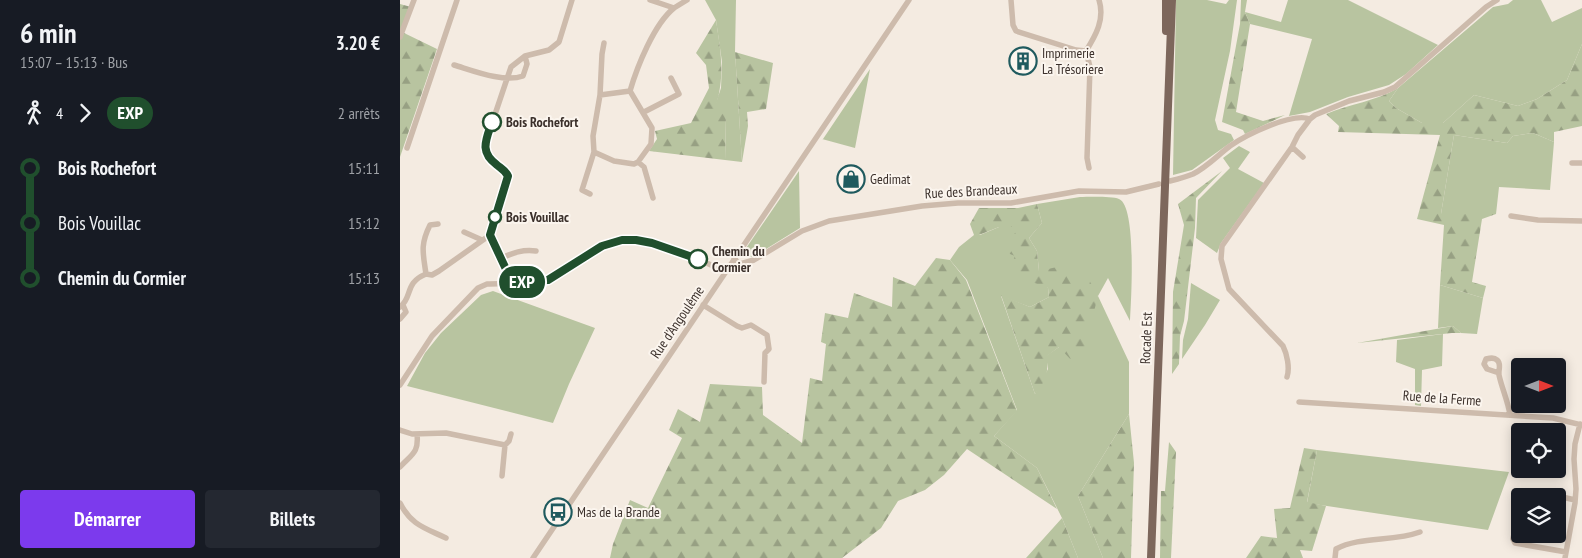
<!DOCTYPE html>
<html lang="fr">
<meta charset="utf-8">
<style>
:root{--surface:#171b24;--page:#242831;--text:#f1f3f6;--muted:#9ea1a6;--accent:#7c3aed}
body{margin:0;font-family:"PT Sans Narrow",sans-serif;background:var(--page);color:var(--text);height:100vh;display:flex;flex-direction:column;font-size:19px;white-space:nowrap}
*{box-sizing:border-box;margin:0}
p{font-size:16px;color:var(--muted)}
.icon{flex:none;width:28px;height:28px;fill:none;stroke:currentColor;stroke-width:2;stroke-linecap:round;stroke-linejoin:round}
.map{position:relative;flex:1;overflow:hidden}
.details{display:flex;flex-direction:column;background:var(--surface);width:400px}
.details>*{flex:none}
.badge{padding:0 10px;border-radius:16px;font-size:18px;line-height:32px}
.needle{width:32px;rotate:90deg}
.controls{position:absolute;left:1111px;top:358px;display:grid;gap:10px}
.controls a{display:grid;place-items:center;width:55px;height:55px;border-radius:5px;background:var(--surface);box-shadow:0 2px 12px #0003;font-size:25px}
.map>.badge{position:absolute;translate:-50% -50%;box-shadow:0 0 0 2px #fff}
.legs{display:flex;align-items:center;gap:8px;height:55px;padding:0 20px;font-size:16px}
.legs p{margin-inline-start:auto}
.headline{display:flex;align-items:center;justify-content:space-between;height:85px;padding:0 20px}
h1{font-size:28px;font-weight:800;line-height:38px}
.primary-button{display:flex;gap:10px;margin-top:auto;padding:10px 20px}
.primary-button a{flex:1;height:58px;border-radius:5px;background:var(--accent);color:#fff;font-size:20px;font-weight:800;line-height:58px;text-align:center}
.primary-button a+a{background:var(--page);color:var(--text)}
ul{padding:0 20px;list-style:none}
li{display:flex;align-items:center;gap:18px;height:55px;font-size:19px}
li i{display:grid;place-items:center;width:8px;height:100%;margin:0 6px;background:currentColor}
li i::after{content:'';width:12px;height:12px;margin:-6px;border:4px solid;border-radius:50%;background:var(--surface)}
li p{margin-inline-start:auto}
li:first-child i{background:linear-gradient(#0000 50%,currentColor 0)}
li:last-child i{background:linear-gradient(currentColor 50%,#0000 0)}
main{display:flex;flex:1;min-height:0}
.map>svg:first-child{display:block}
</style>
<main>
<section class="details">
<div class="headline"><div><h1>6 min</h1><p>15:07 – 15:13 · Bus</p></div><b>3.20 €</b></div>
<div class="legs"><svg class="icon" aria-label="walk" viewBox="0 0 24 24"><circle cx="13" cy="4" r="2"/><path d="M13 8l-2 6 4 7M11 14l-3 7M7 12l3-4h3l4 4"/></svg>4<svg class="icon" aria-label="forward" viewBox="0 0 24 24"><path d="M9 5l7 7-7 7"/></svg><b class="badge" style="background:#204f2d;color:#fff">EXP</b><p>2 arrêts</p></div>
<ul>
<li><i style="color:#204f2d"></i><b>Bois Rochefort</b><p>15:11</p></li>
<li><i style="color:#204f2d"></i><span>Bois Vouillac</span><p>15:12</p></li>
<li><i style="color:#204f2d"></i><b>Chemin du Cormier</b><p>15:13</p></li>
</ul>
<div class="primary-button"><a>Démarrer</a><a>Billets</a></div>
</section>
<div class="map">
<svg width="1182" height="558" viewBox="0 0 1182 558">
<defs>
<pattern id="forest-firs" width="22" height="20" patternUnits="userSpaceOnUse" patternTransform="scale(1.25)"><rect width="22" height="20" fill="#b8c4a0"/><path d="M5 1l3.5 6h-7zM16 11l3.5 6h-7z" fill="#97a083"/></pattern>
</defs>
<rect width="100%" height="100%" fill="#f4ebe1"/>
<path fill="#b8c4a0" d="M305 0H336L335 52 342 162 325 160 326 117 315 106 321 88 322 62 316 20Z
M776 0H807L826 4 829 0H837L830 51 815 120 818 130 831 134 834 140 792 170 773 175Z
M888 0H948L1038 45 1006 74 989 85 948 97 910 112 889 116 912 39 850 24 845 12 881 22Z
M1113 0H1141L1152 22 1182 8V44L1167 80 1137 99 1118 106 1074 95 1043 123H1022L996 108 989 101 998 88 1093 7 1108 4Z
M470 69 455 148 422 139H423Z
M1133 133 1154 142 1150 190 1099 187 1096 214H1041L1054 135 1107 143 1113 136Z
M839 146 850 152 838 169 864 183 821 243 817 253 796 238 798 200 830 168 823 158Z
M399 171 400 228 353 257H344L342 254Z
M680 197C688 197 712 196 719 199 737 206 731 302 730 321L708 278 698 296 729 362V414L678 496 703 558H678L662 518 637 468 594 436 617 410 567 280 550 260 559 247 574 235H580L599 227H621L615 255 648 288 649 297 630 307 601 296 635 394 648 369 646 356 659 347 698 296 639 271 637 251 629 238 642 223 637 204Z
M791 283 820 300 805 325 782 359 783 340 788 319Z
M1040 285 1083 298 1077 334 1061 333 1053 326 1038 328Z
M93 291 195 328 169 384 153 423 7 386 25 353 41 333 81 295Z
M1043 334 1042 366 1022 370 1021 406 1015 405V369L996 362 997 340Z
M917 450 1109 472 1088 530 907 503Z"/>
<path fill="url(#forest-firs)" d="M841 0H847L845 12 850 24 836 112 863 121 885 115 845 134 843 130 822 122 840 24Z
M0 4 11 7 2 32 37 49 0 157Z
M316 20C321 53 325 74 316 106L326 116 325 160 249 151 257 139 255 131 291 123 309 88 306 65 296 53Z
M1182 44V126L1154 132V142L1133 133 1113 136 1107 143 1054 135 1041 214H1096L1082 219 1072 282 1086 286 1083 298 1040 285 1044 225 1017 219 1040 135 938 132 939 126 926 114C950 104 976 101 998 88L989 101 996 108 1022 123H1043L1074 95 1118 106 1137 99 1167 80Z
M335 52 373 63 366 109 347 112 348 126 342 162Z
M822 171 796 198 795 228 784 321 780 336 779 364 772 374 773 292 784 225 778 204Z
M637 204 642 223 629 238 637 251 639 271 657 267 688 278 698 296 682 357 672 361 659 347 647 356C648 374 647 380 635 394L601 295 630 307 649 297 648 288 608 273 615 256 605 252 604 246 620 227H599L579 235H574L570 224 579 208H618Z
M536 258 550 260 566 280 617 411 594 436 637 468 657 509 567 449 544 475 525 490 498 501 481 528 442 558H210L213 544 230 500 248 508 282 438 269 430 278 409 300 422 310 384 362 387 363 415 402 443 410 378 422 381 426 344 421 342 425 313 448 318 454 293 492 307 493 277 515 286Z
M1053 326 1061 333H1052L957 343Z
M729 414 734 463 731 558H703L678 496Z
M769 442 776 452 771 558H760L761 491H765Z
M904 448 917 450 907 502 926 506 912 551 900 550 903 558H846L861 536 877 538 874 509 890 508Z
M662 518 678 558H626Z"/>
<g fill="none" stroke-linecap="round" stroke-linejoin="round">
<path stroke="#cdbbac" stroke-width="5.5" d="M250 0 274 8 287 0
M611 0 613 25 616 31 676 50 686 51
M0 37 14 0
M54 65C74 71 104 83 123 76L127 64 125 56
M200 95 230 91C237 67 254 24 274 8
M244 112 279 94 271 78
M892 147 903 157
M7 148 57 0
M194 152 214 161 234 164 238 162 251 144 252 128 230 91
M238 162 244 167 253 198
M1172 163H1182
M689 168 687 158 690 67 686 51C696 35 705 19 699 0
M770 181C778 179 786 177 793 174 807 167 818 155 830 146 846 135 892 112 910 119
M190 194 182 190 194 152 193 136 200 95 202 54 204 43
M1111 216 1138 220 1182 221
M64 232 82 240
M101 258C113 253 123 249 136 251
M334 259 340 264 354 260 402 231 429 221 522 206 558 203H611L679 191 726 192 759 184
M26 274C23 253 20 245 30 225L38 224
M112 282 90 235 108 176C103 164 90 165 84 147L111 67 125 56 149 50 159 42 172 0
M303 305 337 326 342 328 351 325 367 335 369 349 365 353 364 382
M0 307C13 297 4 283 26 274L32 275 39 271 90 235
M0 319 6 312 3 305
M1099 373 1087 369 1084 364 1086 359C1090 358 1094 357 1097 360 1102 364 1098 370 1099 375 1102 389 1108 401 1110 415
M887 377C890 368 887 354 883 346L829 289 821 259 822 246 892 147 898 135 910 119 915 115 949 101 984 92 995 87 1086 7 1097 0
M0 385 32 336 78 288 87 284C102 283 134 284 147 280 167 274 184 254 203 246 239 230 292 255 325 272
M899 402 1153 418 1182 425
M0 430 12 434 46 433 105 445 109 441 111 434
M0 467C12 454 19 453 17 434
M102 476 105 445
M1121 496 1125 491H1130L1157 496
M1158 496 1175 500
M1120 502 1113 539 1115 543 1166 552
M0 503C11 525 25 528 46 538
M133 558 509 0
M935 558 936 549C960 536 993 542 1020 532
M1165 558 1175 503 1176 489 1174 459 1175 444 1180 424"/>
<path stroke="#7d675c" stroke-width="8" d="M766 31V0
M751 558 772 0"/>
</g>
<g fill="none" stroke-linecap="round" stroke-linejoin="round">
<g stroke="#fff" stroke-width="11">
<path id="line-1" d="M92 122C86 140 79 152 97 165 102 169 105 170 108 176L90 235 112 282 148 280 202 246 222 240H236L252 243 298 259"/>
</g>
<use href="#line-1" stroke="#204f2d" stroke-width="8"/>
</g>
<defs>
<g id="building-ring" transform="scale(1.4375)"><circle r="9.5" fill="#fbf5ee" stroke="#1f5a5e" stroke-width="1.5"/><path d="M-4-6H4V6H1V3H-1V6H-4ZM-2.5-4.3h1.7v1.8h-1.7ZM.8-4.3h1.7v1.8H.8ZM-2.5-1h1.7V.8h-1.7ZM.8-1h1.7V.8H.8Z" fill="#1f5a5e"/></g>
<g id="shop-ring" transform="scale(1.4375)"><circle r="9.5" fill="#fbf5ee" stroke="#1f5a5e" stroke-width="1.5"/><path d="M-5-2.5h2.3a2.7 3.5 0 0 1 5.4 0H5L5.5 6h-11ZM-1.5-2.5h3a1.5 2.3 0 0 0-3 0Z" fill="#1f5a5e"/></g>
<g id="bus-ring" transform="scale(1.4375)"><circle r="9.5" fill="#fbf5ee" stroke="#1f5a5e" stroke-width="1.5"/><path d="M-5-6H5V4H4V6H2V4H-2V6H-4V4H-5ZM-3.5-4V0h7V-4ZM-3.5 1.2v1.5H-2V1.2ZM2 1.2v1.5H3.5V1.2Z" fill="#1f5a5e"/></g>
</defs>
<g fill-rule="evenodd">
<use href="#building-ring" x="623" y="61"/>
<use href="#shop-ring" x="451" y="179"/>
<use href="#bus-ring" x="158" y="512"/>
</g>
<g fill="#fff" stroke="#204f2d" stroke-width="2.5">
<circle cx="92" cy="122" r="9"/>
<circle cx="95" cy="217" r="6"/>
<circle cx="298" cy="259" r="9"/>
</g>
<g text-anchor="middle" stroke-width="4" stroke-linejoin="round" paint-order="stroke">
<g font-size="14" fill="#3b302b" stroke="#fbf5ee" text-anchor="start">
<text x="642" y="58">Imprimerie<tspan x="642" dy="16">La Trésoriere</tspan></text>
<text x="470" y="184">Gedimat</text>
<text x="177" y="517">Mas de la Brande</text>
</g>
<g font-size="14" font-weight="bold" fill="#3b302b" stroke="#fbf5ee" text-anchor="start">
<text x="106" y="127">Bois Rochefort</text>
<text x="106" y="222">Bois Vouillac</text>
<text x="312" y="256">Chemin du<tspan x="312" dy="16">Cormier</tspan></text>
</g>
<g font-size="14" fill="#3b302b" stroke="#fbf5ee">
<text transform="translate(571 191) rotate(-3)" y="5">Rue des Brandeaux</text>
<text transform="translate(277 322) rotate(-56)" y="5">Rue d'Angoulême</text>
<text transform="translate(746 338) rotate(-88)" y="5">Rocade Est</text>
<text transform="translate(1042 398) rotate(4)" y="5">Rue de la Ferme</text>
</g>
</g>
</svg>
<div class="controls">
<a><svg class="needle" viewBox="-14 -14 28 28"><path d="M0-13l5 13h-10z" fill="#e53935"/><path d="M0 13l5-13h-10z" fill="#9ea1a6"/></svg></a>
<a><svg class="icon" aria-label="locate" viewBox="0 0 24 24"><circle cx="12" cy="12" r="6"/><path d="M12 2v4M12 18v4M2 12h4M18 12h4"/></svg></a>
<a><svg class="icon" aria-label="layers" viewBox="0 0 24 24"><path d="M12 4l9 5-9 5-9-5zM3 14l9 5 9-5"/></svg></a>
</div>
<b class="badge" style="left:122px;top:282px;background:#204f2d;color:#fff">EXP</b>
</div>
</main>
